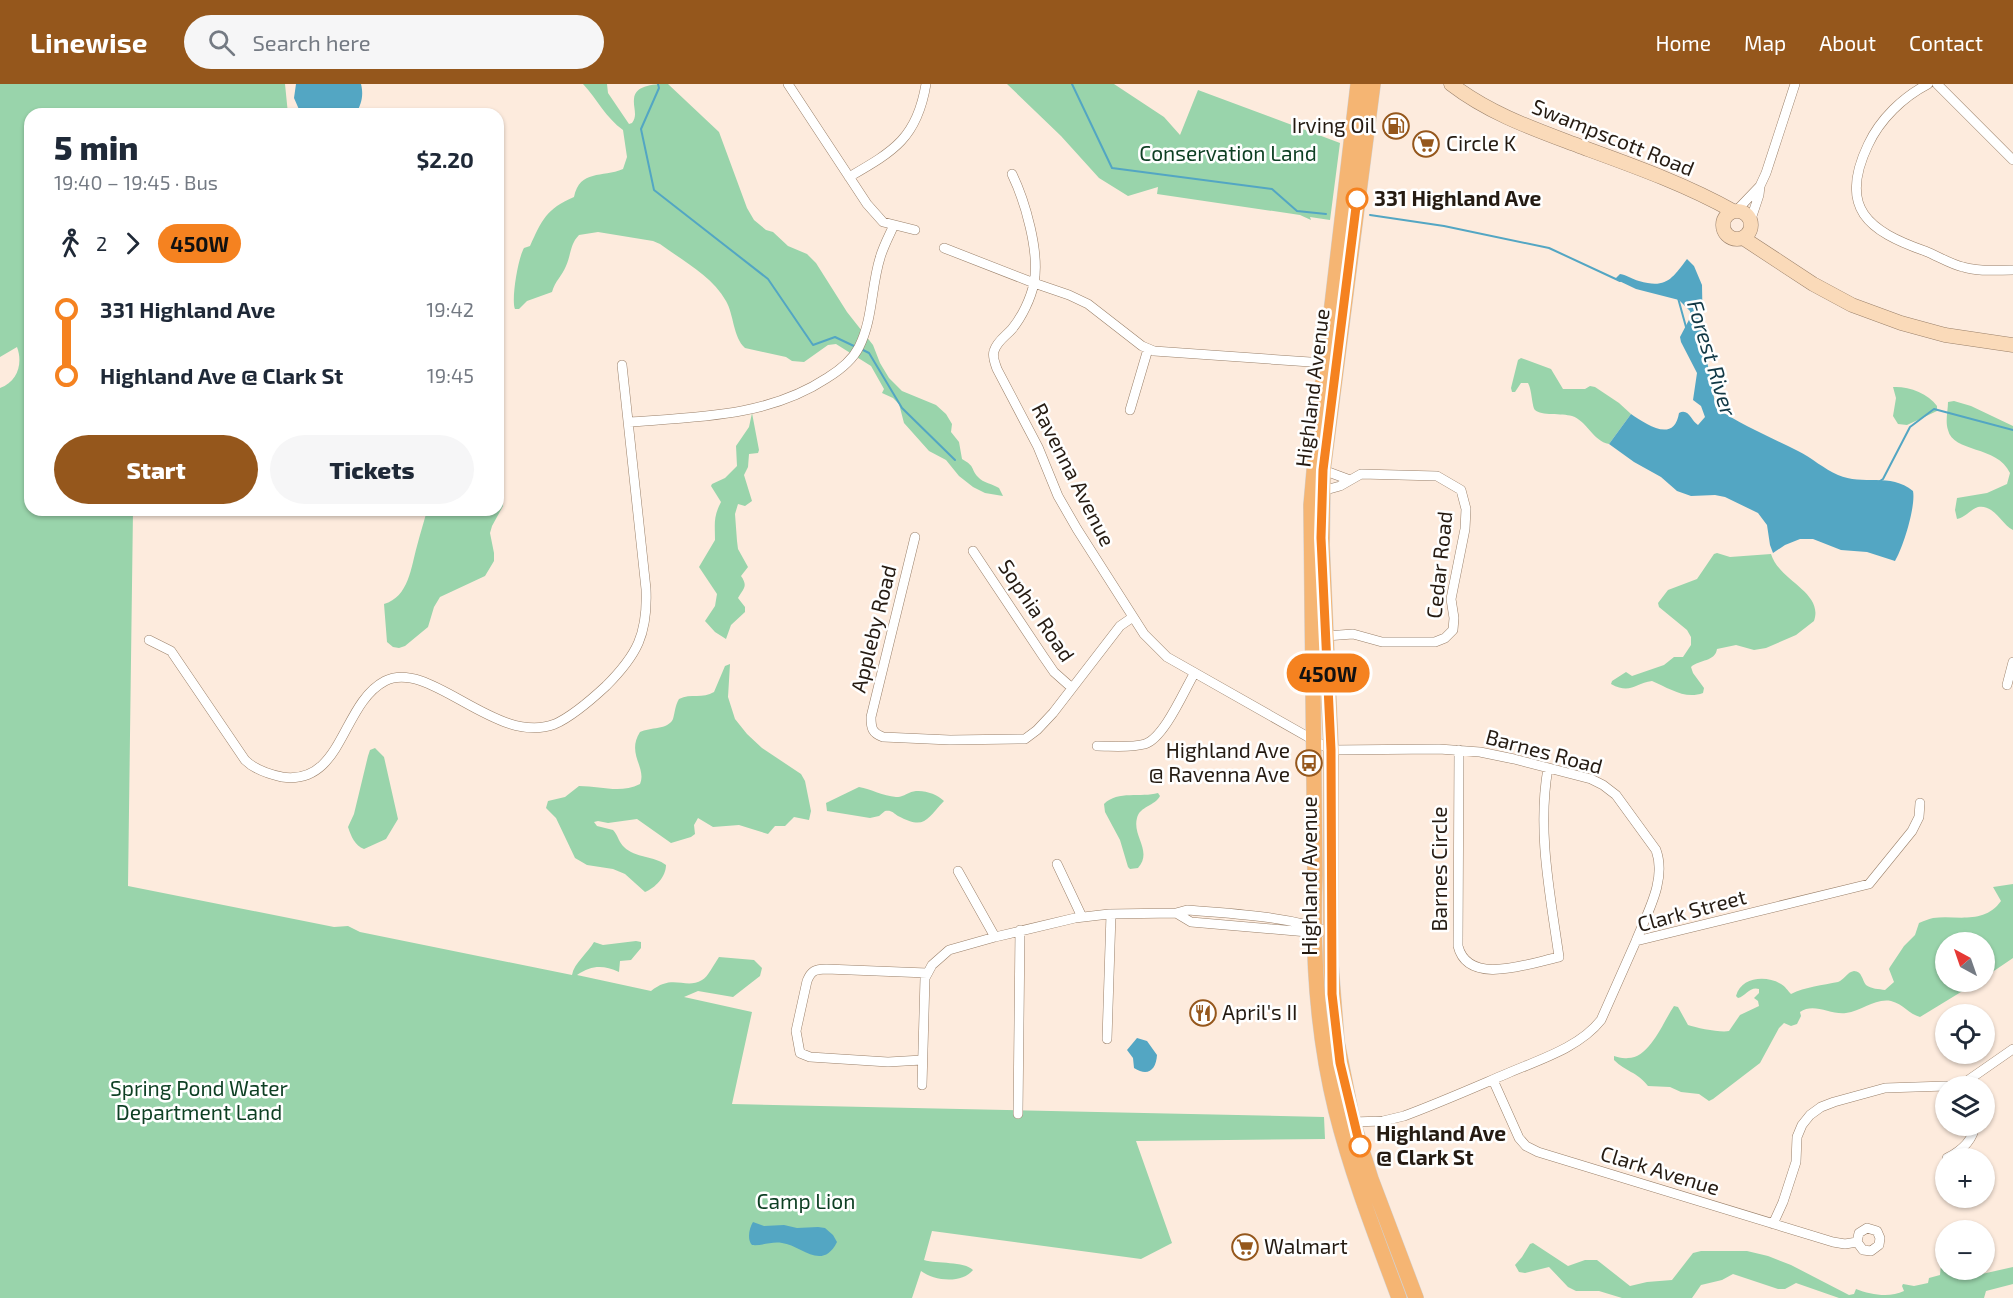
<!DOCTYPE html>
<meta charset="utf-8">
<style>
:root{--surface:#fff;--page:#f6f6f7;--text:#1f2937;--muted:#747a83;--accent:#95571c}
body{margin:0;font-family:"Exo 2",sans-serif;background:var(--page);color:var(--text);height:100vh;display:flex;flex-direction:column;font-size:22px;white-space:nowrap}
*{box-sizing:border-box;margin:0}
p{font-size:20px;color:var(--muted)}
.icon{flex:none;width:33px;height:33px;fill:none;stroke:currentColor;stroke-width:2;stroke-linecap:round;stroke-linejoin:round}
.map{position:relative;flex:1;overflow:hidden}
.drawer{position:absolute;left:24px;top:24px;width:480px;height:408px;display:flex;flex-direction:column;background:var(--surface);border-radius:18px;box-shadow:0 2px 4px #0004}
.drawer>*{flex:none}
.badge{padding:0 12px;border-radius:20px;font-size:21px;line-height:39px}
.needle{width:39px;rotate:320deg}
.fabs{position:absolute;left:1935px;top:848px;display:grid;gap:12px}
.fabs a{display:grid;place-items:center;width:60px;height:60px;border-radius:50%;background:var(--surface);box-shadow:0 2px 4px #0004;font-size:30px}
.map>.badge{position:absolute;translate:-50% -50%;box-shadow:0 0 0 3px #fff}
.legs{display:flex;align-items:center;gap:9px;height:66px;padding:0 30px;font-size:20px}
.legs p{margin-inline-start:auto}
.headline{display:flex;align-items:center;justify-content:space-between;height:102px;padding:0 30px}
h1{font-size:33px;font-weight:800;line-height:45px}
.action{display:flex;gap:12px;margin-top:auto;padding:12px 30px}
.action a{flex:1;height:69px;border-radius:36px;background:var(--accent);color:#fff;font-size:24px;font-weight:800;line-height:69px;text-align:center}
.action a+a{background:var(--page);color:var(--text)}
ul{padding:0 30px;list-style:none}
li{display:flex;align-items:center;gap:21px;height:66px;font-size:22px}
li i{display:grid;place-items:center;width:9px;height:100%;margin:0 8px;background:currentColor}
li i::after{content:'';width:15px;height:15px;margin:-8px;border:4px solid;border-radius:50%;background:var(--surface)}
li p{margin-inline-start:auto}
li:first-child i{background:linear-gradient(#0000 50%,currentColor 0)}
li:last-child i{background:linear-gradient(currentColor 50%,#0000 0)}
header{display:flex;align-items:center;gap:36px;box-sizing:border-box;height:84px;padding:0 30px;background:var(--accent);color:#fff}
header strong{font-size:28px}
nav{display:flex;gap:33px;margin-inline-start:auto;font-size:21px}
.search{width:420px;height:54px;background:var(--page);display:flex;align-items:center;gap:15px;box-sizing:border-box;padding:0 21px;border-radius:33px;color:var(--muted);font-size:22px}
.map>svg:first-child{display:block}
</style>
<header>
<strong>Linewise</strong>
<div class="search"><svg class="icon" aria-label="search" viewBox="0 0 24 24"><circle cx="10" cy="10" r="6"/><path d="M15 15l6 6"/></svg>Search here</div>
<nav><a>Home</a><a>Map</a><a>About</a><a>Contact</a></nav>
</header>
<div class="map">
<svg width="2013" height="1214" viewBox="0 0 2013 1214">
<rect width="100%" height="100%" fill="#fdebdd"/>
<path fill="#99d4ab" d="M0 0H285L288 30H30V426H133L128 802 334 843 348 842 360 848 572 891C574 879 588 869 594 858L603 861 636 857 641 858V864L631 876 620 877 619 888C603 881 592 881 577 891L651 907C673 889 685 906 702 896 708 893 714 880 719 873L754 876 762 884 760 892 733 913 698 907 684 913 752 928 732 1020 1324 1033 1325 1055 1136 1057 1172 1159 1141 1175 932 1147 924 1176C937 1180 964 1177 973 1186 962 1200 934 1197 921 1187L912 1214H0V304C18 298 23 279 17 263L0 273Z
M583 0H607L608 9 629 40 632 39C638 31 633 24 634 15 635 0 657 0 668 0L719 48 747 124 754 136 766 146 773 148 788 162 807 170 816 179 847 228 873 261 880 279 889 294 902 307 936 321 946 330 952 340 951 348 959 358 962 375C976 383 970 384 978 393 983 399 993 400 999 404L1003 412 985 409 973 403 959 392 946 376 929 367 904 339 899 320 893 314 882 309 884 305 871 282 836 260 828 261 804 278 792 277 786 273 745 264C733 253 734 231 726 217 712 192 683 177 660 160L653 157 598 148 579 151C570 160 571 171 566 182 562 192 555 197 552 208L527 217 519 225H515C511 216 518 174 524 164L530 162C542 136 546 125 574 113 580 85 602 94 623 85L627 73 623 46C606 34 597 15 583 0Z
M1007 0H1114L1164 33 1180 51 1198 6 1340 59 1330 136 1310 133 1311 136 1300 131 1157 110 1158 103 1128 112 1099 94 1061 52Z
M1521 274 1551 285 1563 305H1585L1590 302 1595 303 1619 319 1631 330 1609 360C1593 357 1587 337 1572 332 1562 329 1541 332 1535 326 1532 323 1532 306 1528 299H1521L1515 308H1512L1511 304 1518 276Z
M1893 303C1908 302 1928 309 1937 322V327L1907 341 1898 340 1893 332 1896 314Z
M1954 317 1971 322 2013 342V446C2001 440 1994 420 1978 423 1971 425 1966 433 1957 435L1955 426 1957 414 1987 409 2007 400 2010 389C1997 361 1953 369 1948 346 1945 337 1948 327 1948 318Z
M752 329 759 366 758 369 749 370 748 383 744 391 752 417 745 422 738 420 735 430 737 457 738 465 748 483 741 492C748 502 744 504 738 514L745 523V528L731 541 726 555 715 548 705 537 715 522 717 510 699 483 715 456C715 440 713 433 721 418L711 402 712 400 725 394 737 382 736 362 749 343Z
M498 370 503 401V422L492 442 490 449 494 469V477L485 492 440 513 434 523 428 543 405 562 399 564 393 563 387 558 384 520C409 513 411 483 417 462 420 450 424 438 427 426H498Z
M1717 469 1730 473 1771 470C1779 497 1824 508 1814 537L1796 551 1766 564 1754 566 1736 561 1717 565C1715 578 1700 575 1691 583L1693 589 1704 604 1703 609C1685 616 1669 604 1652 597 1635 599 1631 611 1611 600L1612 597 1626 588 1632 592 1664 581 1674 573H1683L1691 561V553L1687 546 1659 523 1658 519 1668 506 1697 495 1714 470Z
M730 580 728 613 735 635 747 650 762 664 801 690 805 697 811 727 809 736 794 733 785 742H775L768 750 739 741 713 743 698 734 694 741 695 750 691 753 671 759 637 735 608 739 598 737 594 738 597 742 613 746C618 751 619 759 624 763 635 774 655 772 666 781 666 793 655 804 645 808L625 790 613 785 587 781 575 774 556 734 546 724 548 717 565 713 579 702C601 702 620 710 640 700 647 683 626 670 640 648 650 643 668 646 673 635 675 628 675 622 679 615 691 609 703 615 714 608L725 582Z
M375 664 384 673 398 735 386 755 364 765C355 762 351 752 348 743L354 730 368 672 370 666Z
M859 703C871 705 883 712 896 713 902 713 904 711 909 709 919 704 936 709 944 717 926 736 925 746 898 732 893 729 892 726 885 727L879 732 870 734 827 727 826 719Z
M1158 709 1160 712C1155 722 1140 722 1137 734 1132 752 1153 767 1138 784L1130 785 1128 783 1120 756 1105 728 1104 720C1118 706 1141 714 1158 709Z
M2013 800V874L1985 893 1984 858H1946V897H1979L1920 933C1909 930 1903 920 1891 917 1875 914 1862 927 1846 929 1830 931 1814 918 1800 928L1801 932 1797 940 1791 942 1784 939 1779 944 1760 979 1713 1015 1709 1017 1699 1010 1681 1008 1670 1003 1648 1002C1636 987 1626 988 1614 976V972C1618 973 1623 975 1628 974 1650 974 1663 938 1674 922L1678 923 1688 941C1697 944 1721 949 1729 947L1740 931 1759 922 1758 917 1754 914 1759 909V905C1750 902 1746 912 1738 914L1736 912C1741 893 1766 891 1781 900 1785 902 1788 907 1791 910 1805 903 1823 901 1838 898 1844 896 1847 888 1854 887 1862 887 1862 896 1866 901 1871 905 1879 905 1885 906L1894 898 1889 885 1890 883 1904 862 1915 851 1919 839C1924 837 1928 835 1933 834 1957 831 1984 841 2001 817L1993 803Z
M1533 1159 1568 1182 1585 1176H1597L1630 1202 1647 1198 1672 1196 1693 1169 1701 1167H1747L1768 1172 1791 1181 1849 1211 1854 1210 1856 1205C1871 1211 1890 1214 1904 1207L1902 1202 1903 1200 1914 1202 1928 1199 1929 1194 1940 1191 1941 1180 1945 1178 1946 1185H1961L1973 1192 2013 1183V1200L1986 1207 1984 1214H1839L1796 1199 1785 1205H1778L1733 1190 1722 1196 1701 1201 1692 1214H1622L1599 1207H1576L1568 1203 1549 1183 1525 1189 1519 1188 1515 1181 1522 1173 1530 1160Z"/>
<path fill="#53a6c3" d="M296 0H361C364 12 361 20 356 30H301L294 14Z
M1687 175 1694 182 1702 201 1703 256 1716 324C1742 341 1770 353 1798 367 1812 374 1824 385 1838 391 1863 402 1890 388 1913 407 1916 422 1903 464 1895 477L1867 468 1841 466 1813 455H1800L1785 461 1773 469 1770 461 1767 441 1758 429 1725 413 1715 411 1691 412 1677 407 1661 393 1634 378 1609 360 1631 330C1646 340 1674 360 1679 329 1689 324 1691 337 1698 341L1705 333 1701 322 1693 316 1697 289 1681 258 1680 253 1691 232 1690 227 1679 216 1636 205 1615 195 1620 190C1627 191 1632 195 1639 197 1666 205 1672 195 1687 175Z
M1137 954 1147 957 1157 971C1156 986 1148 993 1134 984L1133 974 1127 966Z
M753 1138 764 1142 784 1141 797 1144 818 1143 825 1144 833 1151 837 1158C822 1188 801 1161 782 1159 772 1157 762 1162 752 1161 747 1156 749 1144 753 1138Z"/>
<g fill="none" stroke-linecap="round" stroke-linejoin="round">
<path stroke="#53a6c3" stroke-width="2" d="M658 0 659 4 641 45 654 106 768 195 813 261 835 253 856 263
M1072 0 1112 84 1272 105 1297 127 1326 130
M1370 131 1444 142 1549 164 1620 197
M1678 214 1686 243
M861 265 869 269 902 324 955 376
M1880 397 1883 395 1910 343 1934 325 2013 346"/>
<g stroke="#9a806a" stroke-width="10">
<path id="street" d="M788 0 867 120 883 138 915 146
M1928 0C1903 13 1880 35 1868 61 1838 124 1868 147 1925 167 1938 172 1950 180 1963 183 1979 188 1997 186 2013 186
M1937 0 2013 76
M1012 90C1025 117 1040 168 1034 199 1031 214 1022 233 1012 245 1006 252 997 257 994 267 992 273 995 279 997 285L1038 363 1058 412 1077 445 1144 550 1167 573 1331 666 1439 665 1480 668 1514 675 1591 695 1603 701 1616 711 1656 766C1667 796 1647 829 1636 857
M849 93C894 67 917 54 926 0
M1737 126 1760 102 1766 89 1795 0
M1751 135 1759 111 1760 102
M944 164 1034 199 1069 211 1088 220 1142 262 1154 267 1325 279
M1130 326 1148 265
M629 338C697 333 768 333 827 294 840 286 852 277 859 263 873 235 871 203 880 174 883 163 889 152 894 141
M1323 386 1350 396
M1322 407 1340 402 1361 390 1437 392 1461 406 1466 425 1465 445 1451 515 1454 534 1453 546 1445 554 1435 558H1382L1353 550 1326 552
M915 453 871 633C871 644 872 649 883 653L950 656 1025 655 1037 646 1053 629 1120 542 1133 533
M973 467 1043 572 1054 588 1072 604
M149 556 171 567 245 676C255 686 268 690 282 693 343 702 341 620 385 597 430 574 496 663 555 640 573 632 592 615 606 602 637 571 648 550 646 505L622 281
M2007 601 2013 578
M1097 662C1112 662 1130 664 1145 660 1164 654 1184 607 1194 590
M1459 666 1458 862C1468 903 1530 879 1559 873 1550 809 1537 747 1548 684
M1057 780 1082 833
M958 787 995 853
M1176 829 1191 838 1319 849
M1107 955 1111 830
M922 976 888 978 810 973 800 969 796 947 807 897C811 887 815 885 826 885L927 889
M1493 996 1519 1054 1526 1062 1538 1068 1833 1158 1845 1160 1857 1158 1859 1149 1867 1144 1877 1147 1880 1154 1879 1161 1871 1167 1863 1166 1857 1158
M922 1001 925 894 932 881 949 866 995 853 1075 834 1109 830 1176 829 1187 826C1232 830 1289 832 1330 848
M1949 1002 1967 997 2013 965
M1018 1030 1020 846
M1353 1038 1383 1037 1404 1032C1439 1019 1473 1004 1506 990 1538 976 1579 964 1601 936L1636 857 1869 800 1912 747 1919 733 1920 719
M1947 1074C1961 1067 1973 1057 1975 1041
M1773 1140 1783 1118 1796 1078 1797 1053 1802 1041 1810 1031 1821 1023 1834 1018 1885 1004 1946 1002"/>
</g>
<g stroke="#9a806a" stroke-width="15">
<path id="secondary" d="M1451 0C1490 30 1534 45 1579 62 1631 81 1685 100 1733 127
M1723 141a14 14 0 1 1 28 0a14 14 0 1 1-28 0Z
M1743 154 1813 200 1852 221 1901 239 1945 251 2013 261"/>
</g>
<g stroke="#d3d1d0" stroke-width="16">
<path id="primary" d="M1358 0 1319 331 1311 421 1315 791C1312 870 1317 950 1336 1027 1352 1091 1376 1152 1399 1214
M1373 0 1323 386 1322 461 1331 666V882L1337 958 1353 1038 1371 1095 1416 1214"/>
</g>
<use href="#street" stroke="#fff" stroke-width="9"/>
<use href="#secondary" stroke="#fadab9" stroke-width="14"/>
<use href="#primary" stroke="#f5b573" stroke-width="15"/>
</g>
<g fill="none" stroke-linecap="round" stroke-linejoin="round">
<g stroke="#fff" stroke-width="14">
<path id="line-1" d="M1357 115 1323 386 1321 454 1331 666 1332 910 1340 979 1360 1062"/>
</g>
<use href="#line-1" stroke="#f58220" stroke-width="9"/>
</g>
<defs>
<g id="fuel-ring" transform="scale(1.35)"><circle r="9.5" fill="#fff" stroke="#95571c" stroke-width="1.5"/><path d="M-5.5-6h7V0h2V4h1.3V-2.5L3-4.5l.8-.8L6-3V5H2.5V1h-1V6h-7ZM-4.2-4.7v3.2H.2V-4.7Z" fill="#95571c"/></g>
<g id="supermarket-ring" transform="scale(1.35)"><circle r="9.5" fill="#fff" stroke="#95571c" stroke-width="1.5"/><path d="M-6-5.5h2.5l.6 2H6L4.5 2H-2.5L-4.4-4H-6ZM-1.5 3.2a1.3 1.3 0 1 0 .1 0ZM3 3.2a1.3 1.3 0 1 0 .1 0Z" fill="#95571c"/></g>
<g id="bus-ring" transform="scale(1.35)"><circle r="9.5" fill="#fff" stroke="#95571c" stroke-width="1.5"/><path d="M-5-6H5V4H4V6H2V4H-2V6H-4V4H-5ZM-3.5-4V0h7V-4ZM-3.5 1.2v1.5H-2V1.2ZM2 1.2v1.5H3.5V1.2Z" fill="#95571c"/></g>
<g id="restaurant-ring" transform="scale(1.35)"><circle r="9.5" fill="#fff" stroke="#95571c" stroke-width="1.5"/><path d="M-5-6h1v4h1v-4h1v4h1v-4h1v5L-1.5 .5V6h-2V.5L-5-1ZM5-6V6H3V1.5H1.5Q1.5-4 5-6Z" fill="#95571c"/></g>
</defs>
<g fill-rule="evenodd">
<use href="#fuel-ring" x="1396" y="42"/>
<use href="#supermarket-ring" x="1426" y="60"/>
<use href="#bus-ring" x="1309" y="679"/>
<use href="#restaurant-ring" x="1203" y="929"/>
<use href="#supermarket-ring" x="1245" y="1163"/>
</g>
<g fill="#fff" stroke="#f58220" stroke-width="3">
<circle cx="1357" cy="115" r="10"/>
<circle cx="1360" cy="1062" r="10"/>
</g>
<g text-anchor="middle" stroke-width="5" stroke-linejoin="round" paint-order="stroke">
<g font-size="21" fill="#251b12" stroke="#fff" text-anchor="start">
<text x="1376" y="49" text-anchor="end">Irving Oil</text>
<text x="1446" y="67">Circle K</text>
<text x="1290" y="674" text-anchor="end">Highland Ave<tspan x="1290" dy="24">@ Ravenna Ave</tspan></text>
<text x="1222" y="936">April's II</text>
<text x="1264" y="1170">Walmart</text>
</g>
<g font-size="21" fill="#251b12" stroke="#fff">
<text transform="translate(1613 54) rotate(22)" y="7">Swampscott Road</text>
<text transform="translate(1313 304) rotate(-83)" y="7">Highland Avenue</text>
<text transform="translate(1073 391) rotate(63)" y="7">Ravenna Avenue</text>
<text transform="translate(1440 481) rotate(-84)" y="7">Cedar Road</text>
<text transform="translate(1036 527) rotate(56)" y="7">Sophia Road</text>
<text transform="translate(874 545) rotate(-76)" y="7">Appleby Road</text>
<text transform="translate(1544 668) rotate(15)" y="7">Barnes Road</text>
<text transform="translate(1440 785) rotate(-90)" y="7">Barnes Circle</text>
<text transform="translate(1310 792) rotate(-90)" y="7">Highland Avenue</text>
<text transform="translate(1692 827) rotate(-15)" y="7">Clark Street</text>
<text transform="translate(1660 1087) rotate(17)" y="7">Clark Avenue</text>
</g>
<g font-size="21" fill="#0d3f23" stroke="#fff">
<text x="1228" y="77">Conservation Land</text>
<text x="199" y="1012">Spring Pond Water<tspan x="199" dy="24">Department Land</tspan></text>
<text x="806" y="1125">Camp Lion</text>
</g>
<g font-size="21" font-weight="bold" fill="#251b12" stroke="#fff" text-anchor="start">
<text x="1374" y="122">331 Highland Ave</text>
<text x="1376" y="1057">Highland Ave<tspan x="1376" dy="24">@ Clark St</tspan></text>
</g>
<g font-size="22" font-style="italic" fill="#113845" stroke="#fff">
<text transform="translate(1712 274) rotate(73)" y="8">Forest River</text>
</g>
</g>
</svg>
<div class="fabs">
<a><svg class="needle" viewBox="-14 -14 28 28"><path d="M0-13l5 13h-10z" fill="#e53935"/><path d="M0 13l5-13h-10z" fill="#747a83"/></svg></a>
<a><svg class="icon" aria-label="locate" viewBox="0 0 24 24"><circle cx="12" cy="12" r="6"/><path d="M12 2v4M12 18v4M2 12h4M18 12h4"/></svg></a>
<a><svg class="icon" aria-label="layers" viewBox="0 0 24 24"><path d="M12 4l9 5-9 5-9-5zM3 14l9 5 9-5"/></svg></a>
<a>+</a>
<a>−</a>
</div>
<b class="badge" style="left:1328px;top:589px;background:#f58220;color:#111">450W</b>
<section class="drawer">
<div class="headline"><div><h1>5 min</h1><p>19:40 – 19:45 · Bus</p></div><b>$2.20</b></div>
<div class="legs"><svg class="icon" aria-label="walk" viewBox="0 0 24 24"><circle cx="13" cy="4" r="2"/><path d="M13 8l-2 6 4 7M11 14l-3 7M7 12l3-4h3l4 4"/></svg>2<svg class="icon" aria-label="forward" viewBox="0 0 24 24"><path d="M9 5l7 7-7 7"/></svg><b class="badge" style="background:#f58220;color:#111">450W</b></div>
<ul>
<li><i style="color:#f58220"></i><b>331 Highland Ave</b><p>19:42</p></li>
<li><i style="color:#f58220"></i><b>Highland Ave @ Clark St</b><p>19:45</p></li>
</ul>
<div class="action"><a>Start</a><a>Tickets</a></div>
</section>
</div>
